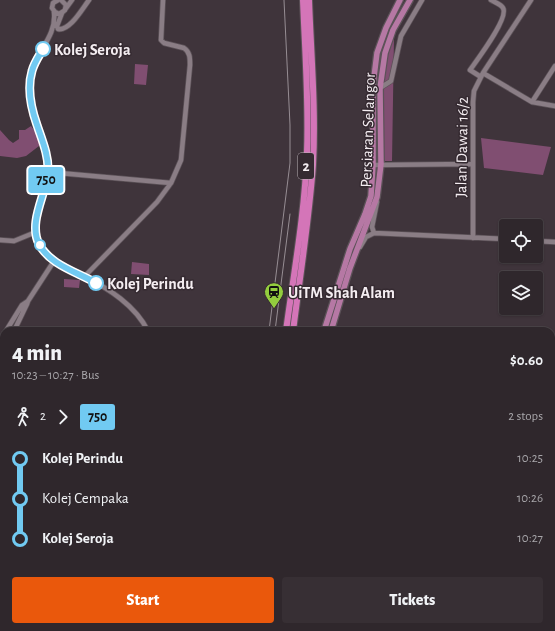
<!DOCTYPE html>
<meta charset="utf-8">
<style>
:root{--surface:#2f272c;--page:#372f34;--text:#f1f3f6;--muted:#a7a5a9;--line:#4a4448;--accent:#ea580c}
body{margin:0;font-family:"Alegreya Sans",sans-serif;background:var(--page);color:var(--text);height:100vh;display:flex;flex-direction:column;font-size:15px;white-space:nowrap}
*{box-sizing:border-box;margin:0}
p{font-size:13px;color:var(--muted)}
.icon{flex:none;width:22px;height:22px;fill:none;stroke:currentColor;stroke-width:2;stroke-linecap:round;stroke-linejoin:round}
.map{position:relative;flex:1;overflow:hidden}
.side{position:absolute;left:0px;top:327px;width:555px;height:304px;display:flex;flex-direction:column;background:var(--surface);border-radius:12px 12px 0 0;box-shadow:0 1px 3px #0004,0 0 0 1px var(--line)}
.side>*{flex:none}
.badge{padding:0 8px;border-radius:3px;font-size:14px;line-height:26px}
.controls{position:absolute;left:499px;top:219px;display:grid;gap:8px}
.controls a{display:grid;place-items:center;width:44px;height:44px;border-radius:4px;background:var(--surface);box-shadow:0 1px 3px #0004,0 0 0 1px var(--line);font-size:20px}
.map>.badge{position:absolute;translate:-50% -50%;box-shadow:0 0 0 2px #fff}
.legs{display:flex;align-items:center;gap:6px;height:44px;padding:0 12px;font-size:13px}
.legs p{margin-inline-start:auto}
.head{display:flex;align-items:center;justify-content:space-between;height:68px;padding:0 12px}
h1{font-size:22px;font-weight:800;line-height:30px}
.action{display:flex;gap:8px;margin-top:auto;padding:8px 12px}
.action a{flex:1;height:46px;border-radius:4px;background:var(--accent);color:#fff;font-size:16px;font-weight:800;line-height:46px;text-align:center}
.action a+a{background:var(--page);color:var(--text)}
ul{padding:0 12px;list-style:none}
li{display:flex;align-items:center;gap:14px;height:40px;font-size:15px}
li i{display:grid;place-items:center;width:6px;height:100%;margin:0 5px;background:currentColor}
li i::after{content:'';width:10px;height:10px;margin:-5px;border:3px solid;border-radius:50%;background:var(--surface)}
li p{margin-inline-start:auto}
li:first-child i{background:linear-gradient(#0000 50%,currentColor 0)}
li:last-child i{background:linear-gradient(currentColor 50%,#0000 0)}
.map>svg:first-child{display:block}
</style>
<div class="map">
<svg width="555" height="631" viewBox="0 0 555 631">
<rect width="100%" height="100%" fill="#3f343b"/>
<path fill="#804e71" d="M394 38 392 161H385L384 159 381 85 385 54Z
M135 64 148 65 146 85 134 84Z
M31 126C36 132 40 139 39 146L26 156 17 158 0 156V130L9 140 13 143 19 139V130H25Z
M481 138 551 147 543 175 484 168Z
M132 262 149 264V275L131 274Z
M64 279 80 280 79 288 64 287Z
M0 513 4 514V545L0 544Z
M0 550 4 552V594L0 592Z"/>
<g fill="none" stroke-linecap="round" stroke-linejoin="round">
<g stroke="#5c5258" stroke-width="6">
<path id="minor" d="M58 0 53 3 52 8 55 12 59 14 64 11 72 0
M62 1 66 5 65 10
M54 12C57 36 36 52 31 73 24 109 50 137 48 171 47 195 27 223 40 245 50 262 68 268 84 276 109 289 135 305 148 331
M62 13 57 26 58 29C70 31 82 9 89 0
M483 73 532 102 555 106
M481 77 470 70C477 60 509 18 503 8 501 4 494 2 491 0
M380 88 391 81 401 36 422 0
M532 102 555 66
M373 165 473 164
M48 172 171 183 181 160 190 65C190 58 190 52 184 48L164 43 161 40 163 0
M374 233 372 227 377 202
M473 238V102L474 91 483 73 531 0
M0 240 14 241 36 232
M536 241 555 242
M360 247 366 237 374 233 506 239
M85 276 157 202 171 183
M6 331 22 305 28 301 54 261
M14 331 27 304 28 301
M0 341 4 334
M4 354C1 364 0 380 4 389
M551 359 555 356
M0 431 4 432
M551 434 555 431
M551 501 555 506
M552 562 553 571
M186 627 188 631
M85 631 89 627
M324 631 325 627"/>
</g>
<g stroke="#5c5258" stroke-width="8">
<path id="major" d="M324 331 350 249 365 214 371 196 373 165V85L377 53 386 28 400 0
M331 331 350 268 377 197 381 164 380 88 385 53 393 30 410 0
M551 555 555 552
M551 563 555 560
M477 627V631
M431 631V627"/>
</g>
<g stroke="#5c5258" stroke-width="8">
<path id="highway" d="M286 331C294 272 305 212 307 152 309 102 305 51 303 0
M293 331C300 276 309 220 313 165 316 110 311 55 309 0
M236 631 237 627
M246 631 247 627"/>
</g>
<use href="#minor" stroke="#8a7d85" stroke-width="4.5"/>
<use href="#major" stroke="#b678a4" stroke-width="5.5"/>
<use href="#highway" stroke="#d475b8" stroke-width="6"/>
<path stroke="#978e94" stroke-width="1" d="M269 331 290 163V125L284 0
M275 331 290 214
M209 631 210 627"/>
</g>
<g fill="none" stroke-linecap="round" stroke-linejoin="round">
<g stroke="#fff" stroke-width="9">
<path id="line-1" d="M43 49C39 56 34 63 32 71 27 88 31 108 37 125 42 140 49 156 48 172 46 195 28 222 39 244 50 265 77 272 96 283"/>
</g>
<use href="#line-1" stroke="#71caf2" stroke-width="6"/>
</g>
<defs>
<g id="station-pin" transform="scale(1)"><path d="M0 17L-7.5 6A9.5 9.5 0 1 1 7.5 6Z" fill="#93cd3e" stroke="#352a31"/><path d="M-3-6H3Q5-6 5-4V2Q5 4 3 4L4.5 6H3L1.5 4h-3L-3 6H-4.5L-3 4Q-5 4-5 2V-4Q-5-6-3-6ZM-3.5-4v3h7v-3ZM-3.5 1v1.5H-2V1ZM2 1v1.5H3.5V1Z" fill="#111"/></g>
</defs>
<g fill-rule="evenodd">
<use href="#station-pin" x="274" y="292"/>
</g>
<g fill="#fff" stroke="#71caf2" stroke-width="2">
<circle cx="43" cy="49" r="7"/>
<circle cx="40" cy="245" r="5"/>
<circle cx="96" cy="283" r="7"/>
</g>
<g text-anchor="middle" stroke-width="3" stroke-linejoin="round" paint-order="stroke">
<rect fill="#352a31" stroke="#bbb2b7" stroke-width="1" x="298" y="153" width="16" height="26" rx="3"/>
<g font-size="15" font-weight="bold" fill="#f4edf1">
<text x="306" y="171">2</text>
</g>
<g font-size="16" font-weight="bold" fill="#f4edf1" stroke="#352a31" text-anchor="start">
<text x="54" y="55">Kolej Seroja</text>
<text x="107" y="289">Kolej Perindu</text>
</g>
<g font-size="16" fill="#f4edf1" stroke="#352a31">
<text transform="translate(367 130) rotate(-88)" y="6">Persiaran Selangor</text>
<text transform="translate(461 147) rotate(-89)" y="6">Jalan Dawai 16/2</text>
</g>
<g font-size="16" font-weight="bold" fill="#f4edf1" stroke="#352a31" text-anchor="start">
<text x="288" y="298">UiTM Shah Alam</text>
</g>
</g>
</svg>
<div class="controls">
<a><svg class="icon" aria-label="locate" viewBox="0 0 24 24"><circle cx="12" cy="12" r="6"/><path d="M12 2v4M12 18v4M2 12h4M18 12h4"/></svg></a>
<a><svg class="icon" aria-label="layers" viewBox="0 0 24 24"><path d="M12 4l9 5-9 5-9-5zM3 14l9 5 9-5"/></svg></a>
</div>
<b class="badge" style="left:46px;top:180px;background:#71caf2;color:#111">750</b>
<section class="side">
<div class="head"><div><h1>4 min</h1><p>10:23 – 10:27 · Bus</p></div><b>$0.60</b></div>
<div class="legs"><svg class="icon" aria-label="walk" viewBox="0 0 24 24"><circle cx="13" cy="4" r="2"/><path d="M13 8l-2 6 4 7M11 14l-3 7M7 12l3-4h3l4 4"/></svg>2<svg class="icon" aria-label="forward" viewBox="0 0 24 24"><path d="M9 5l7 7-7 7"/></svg><b class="badge" style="background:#71caf2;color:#111">750</b><p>2 stops</p></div>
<ul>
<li><i style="color:#71caf2"></i><b>Kolej Perindu</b><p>10:25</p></li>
<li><i style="color:#71caf2"></i><span>Kolej Cempaka</span><p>10:26</p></li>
<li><i style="color:#71caf2"></i><b>Kolej Seroja</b><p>10:27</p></li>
</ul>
<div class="action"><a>Start</a><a>Tickets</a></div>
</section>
</div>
